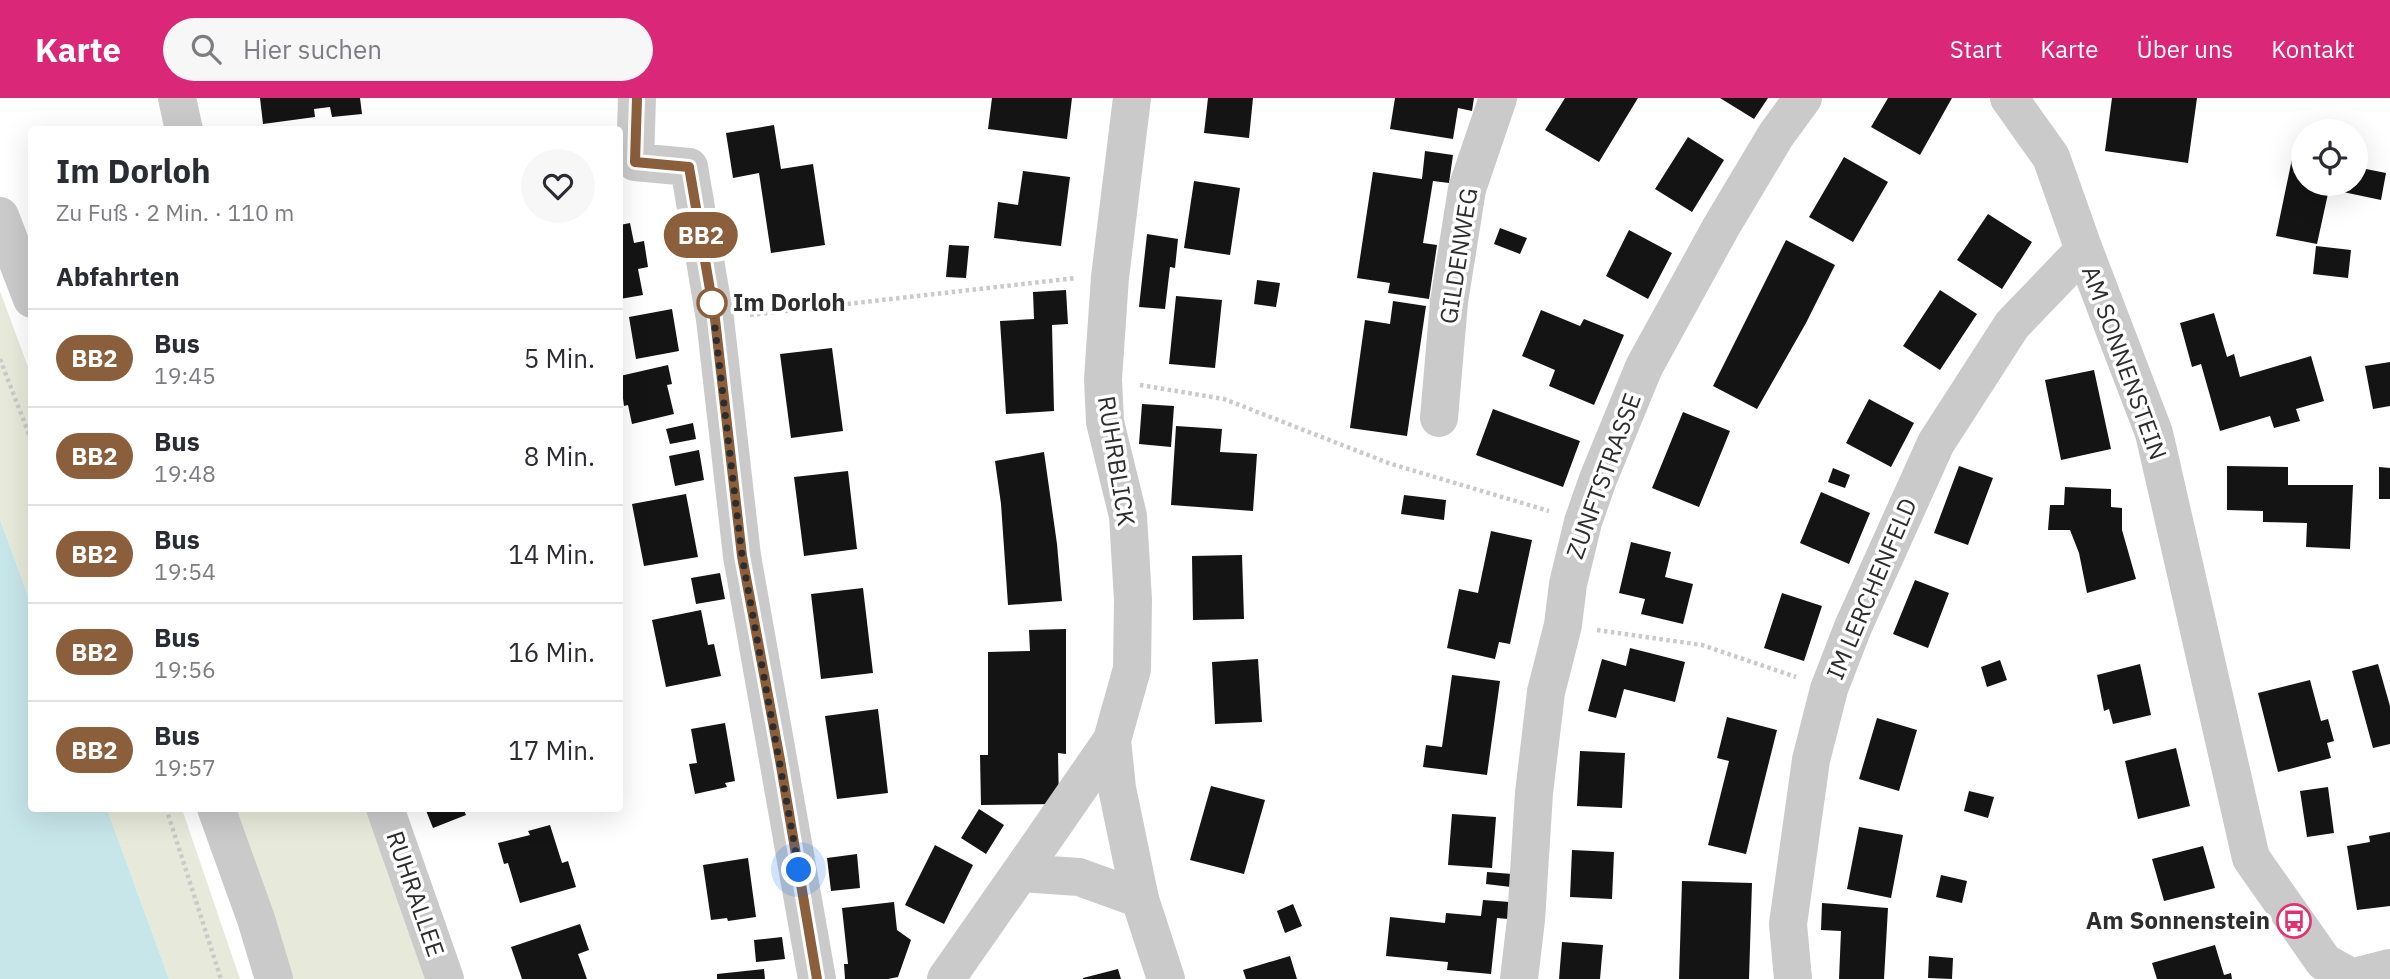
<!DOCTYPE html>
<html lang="de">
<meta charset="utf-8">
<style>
:root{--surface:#fff;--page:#f7f7f7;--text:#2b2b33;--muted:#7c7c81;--line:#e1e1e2;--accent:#db2777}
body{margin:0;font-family:"IBM Plex Sans",sans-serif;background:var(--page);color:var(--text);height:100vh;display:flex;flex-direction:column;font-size:26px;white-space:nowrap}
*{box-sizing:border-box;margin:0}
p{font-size:23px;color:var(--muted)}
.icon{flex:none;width:38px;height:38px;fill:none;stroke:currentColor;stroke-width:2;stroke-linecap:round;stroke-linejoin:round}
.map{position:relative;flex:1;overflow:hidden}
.drawer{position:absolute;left:28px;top:28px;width:595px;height:686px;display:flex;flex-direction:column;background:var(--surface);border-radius:7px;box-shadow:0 7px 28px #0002}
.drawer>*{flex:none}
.badge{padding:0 14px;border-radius:23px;font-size:24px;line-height:46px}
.buttons{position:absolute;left:2291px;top:21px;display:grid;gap:14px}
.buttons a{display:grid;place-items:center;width:77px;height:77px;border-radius:50%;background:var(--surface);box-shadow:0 7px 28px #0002;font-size:35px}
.you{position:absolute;width:35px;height:35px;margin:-18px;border:5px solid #fff;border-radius:50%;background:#1a73e8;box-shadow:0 0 0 10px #1a73e833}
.map>.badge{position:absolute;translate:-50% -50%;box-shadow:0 0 0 4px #fff}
h2{padding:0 28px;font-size:26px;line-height:63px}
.round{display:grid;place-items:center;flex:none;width:74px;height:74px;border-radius:37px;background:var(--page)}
.overview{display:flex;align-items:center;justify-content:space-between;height:119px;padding:0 28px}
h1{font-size:33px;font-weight:700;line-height:52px}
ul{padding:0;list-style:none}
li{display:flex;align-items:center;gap:21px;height:98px;padding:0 28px;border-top:2px solid var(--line)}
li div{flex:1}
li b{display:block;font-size:26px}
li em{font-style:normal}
li .badge{min-width:77px;font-weight:700;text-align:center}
header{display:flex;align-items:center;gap:42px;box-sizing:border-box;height:98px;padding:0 35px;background:var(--accent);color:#fff}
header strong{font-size:33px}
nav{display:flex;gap:38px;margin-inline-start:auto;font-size:24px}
.search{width:490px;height:63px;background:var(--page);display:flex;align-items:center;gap:18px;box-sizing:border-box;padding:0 24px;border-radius:38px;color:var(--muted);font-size:26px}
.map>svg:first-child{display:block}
</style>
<header>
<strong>Karte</strong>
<div class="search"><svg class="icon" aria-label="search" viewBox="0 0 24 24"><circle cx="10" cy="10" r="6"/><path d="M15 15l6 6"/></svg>Hier suchen</div>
<nav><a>Start</a><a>Karte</a><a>Über uns</a><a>Kontakt</a></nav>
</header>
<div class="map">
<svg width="2390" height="881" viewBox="0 0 2390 881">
<rect width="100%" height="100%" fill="#fff"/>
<path fill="#e7eada" d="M0 193 31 277V506L0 421Z
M107 711H182L240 881H169Z
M232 711H373L427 881H292Z"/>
<path fill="#c7e6ea" d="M0 421 31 506 32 710 107 711 169 881H0Z"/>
<path fill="#141414" d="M260 0H360L362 16 332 19 330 9 314 11 315 19 263 26Z
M992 0H1072L1067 41 988 31Z
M1208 0H1253L1249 40 1204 35Z
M1395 0H1474L1472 13 1458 10 1453 41 1390 31Z
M1565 0H1638L1599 64 1545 32Z
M1720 0H1768L1754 21Z
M1888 0H1952L1920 57 1871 29Z
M2112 0H2197L2188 65 2105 53Z
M774 27 781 71 813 66 825 147 771 155 759 75 733 80 726 35Z
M1688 39 1724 62 1692 114 1655 91Z
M1425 53 1453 57 1449 85 1433 83 1423 145 1437 147 1429 201 1388 195 1390 185 1357 180 1373 74 1422 81Z
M2293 56 2303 58V86H2356V69L2386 75 2381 102 2329 91 2317 146 2276 138Z
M1844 59 1888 84 1853 144 1809 119Z
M1023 73 1070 79 1061 148 994 140 998 104 1018 107Z
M1194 83 1240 90 1230 157 1184 150Z
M1988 116 2032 144 2002 191 1957 162Z
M630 125 634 145 644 143 648 169 638 171 643 197 620 201V127Z
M1500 130 1527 140 1520 156 1494 146Z
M1629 132 1672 155 1648 201 1606 178Z
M1147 136 1178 141 1175 170 1170 169 1165 211 1139 209Z
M1786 142 1835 167 1806 225 1757 311 1713 288Z
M949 147 969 148 966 180 946 179Z
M2316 148 2351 152 2348 180 2313 176Z
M1257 182 1280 185 1276 209 1254 206Z
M1066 192 1068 226 1052 227 1054 313 1006 316 1000 223 1034 221 1033 194Z
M1940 192 1977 216 1940 272 1903 248Z
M1176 198 1222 202 1215 270 1169 266Z
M1393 203 1426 208 1407 338 1350 330 1365 222 1390 226Z
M672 211 679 253 636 261 629 219Z
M1541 212 1580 228 1584 221 1624 237 1594 307 1549 288 1555 272 1522 258Z
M2214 215 2227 259 2234 256 2240 279 2311 258 2324 303 2296 311 2300 323 2274 330 2270 318 2220 333 2201 266 2192 269 2180 225Z
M832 250 843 333 791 340 780 256Z
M2390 264V308L2373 311 2365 268Z
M668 267 672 286 667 287 674 316 632 326 628 307 624 308 620 278Z
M2094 272 2111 351 2061 362 2045 282Z
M1869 301 1914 325 1891 369 1846 345Z
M1142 306 1174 308 1171 349 1139 346Z
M1493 311 1580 343 1563 389 1476 357Z
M1683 314 1730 333 1699 409 1652 390Z
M693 325 696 341 670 346 666 331Z
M1176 328 1222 331 1220 354 1257 356 1253 413 1171 407Z
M699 352 704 382 675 388 669 358Z
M1044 354 1057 446 1062 503 1008 507 1001 406 995 363Z
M1959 368 1993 380 1968 447 1934 435Z
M2227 368 2288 369V387H2353L2350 451 2306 449 2307 425 2263 424V413L2227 412Z
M2379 369 2390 370V401H2379Z
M1833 370 1850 377 1845 390 1828 384Z
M848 373 857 451 804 458 794 379Z
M2065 389 2111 391V409L2122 410V432L2136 481 2087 495 2079 455 2070 432H2048L2050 407H2064Z
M1821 394 1870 415 1849 466 1800 445Z
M686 396 698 459 644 468 632 406Z
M1404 397 1446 402 1444 422 1401 416Z
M1491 433 1532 442 1510 546 1499 544 1495 561 1447 550 1459 491 1478 495Z
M1631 444 1671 454 1665 479 1693 486 1683 526 1641 516 1645 501 1619 495Z
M1242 457 1244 521 1193 522 1192 458Z
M720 475 725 501 696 506 691 480Z
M1915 482 1949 495 1928 550 1893 536Z
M863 490 873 575 821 581 811 496Z
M1782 495 1822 508 1804 563 1764 550Z
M701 512 708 547 714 546 721 578 666 589 652 522Z
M1066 531V656L1058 655 1059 706 981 707 980 657H988V554L1030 553 1029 532Z
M1630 550 1685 564 1675 604 1624 591 1616 620 1588 613 1602 561 1626 568Z
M1258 561 1262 624 1215 626 1212 564Z
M2000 562 2007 582 1987 589 1981 569Z
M2140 566 2151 617 2113 626 2109 611 2104 613 2097 577Z
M2378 566 2390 608V646L2373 650 2352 573Z
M1452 577 1500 583 1487 677 1423 669 1426 647 1442 649Z
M2310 582 2321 623 2328 621 2334 643 2327 645 2331 660 2278 674 2258 595Z
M878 611 888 695 837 701 825 618Z
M1727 619 1777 632 1746 756 1708 747 1729 663 1717 660Z
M1877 620 1917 632 1899 693 1859 681Z
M725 625 735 683 725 685 727 689 695 696 689 666 697 665 691 631Z
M2176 650 2190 708 2138 721 2125 663Z
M1580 653 1625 655 1622 710 1577 708Z
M1211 688 1265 702 1244 776 1190 762Z
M2328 689 2334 735 2307 739 2300 693Z
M1969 693 1994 699 1988 720 1964 713Z
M425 710H463L466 717 433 730Z
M979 711 1004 727 986 756 961 740Z
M1452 716 1496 719 1492 770 1448 767Z
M550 727 562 765 568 763 576 789 520 805 508 765 504 766 498 745 530 737 528 733Z
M1859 729 1903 737 1891 800 1847 791Z
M2390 734V808L2357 812 2347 748 2370 744 2369 738Z
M935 747 973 767 944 826 905 807Z
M2203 748 2215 790 2164 803 2152 761Z
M1572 752 1614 754 1612 801 1570 799Z
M857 756 860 790 831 793 827 760Z
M748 760 756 819 728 823 727 820 711 822 703 767Z
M1487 774 1512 776 1511 789 1486 786Z
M1941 777 1967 783 1962 805 1936 799Z
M1682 783 1752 785 1749 881H1679Z
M1483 802 1510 804 1508 821 1497 820 1491 876 1447 872 1448 864 1386 858 1390 819 1445 825 1446 815 1481 818Z
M894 804 897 832 911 842 898 879 888 881H845L844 866H848L842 810Z
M1822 805 1888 810 1884 881H1839L1841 833 1821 832Z
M1293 806 1302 828 1285 835 1277 813Z
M580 826 589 852 578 856 587 881H522L511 849Z
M782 839 785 861 756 864 754 842Z
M1562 844 1603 847 1600 881H1559Z
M2215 847 2224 877 2231 875 2232 881H2157L2152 865Z
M1290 858 1297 881H1246L1243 872Z
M1929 858 1953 860 1952 881 1928 880Z
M764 871 765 881H717V876Z
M1118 871 1121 881H1083V880Z"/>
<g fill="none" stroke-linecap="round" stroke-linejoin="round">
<path stroke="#cacaca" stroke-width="4.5" stroke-dasharray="3.5 3.5" stroke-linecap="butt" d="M750 217 1076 180
M0 261 32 344
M1140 287 1224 301 1391 366 1549 413
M1597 532 1702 547 1796 579
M166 710 221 881"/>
<path stroke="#cacaca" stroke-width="38" d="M177 0 184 32
M637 0 635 64 689 69 715 221 742 458 817 881
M1132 0 1110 179 1103 281 1105 324 1128 418 1133 502 1132 571 1112 642 1117 690 1140 801
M2009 0 2051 59 2084 152 2154 335 2251 760 2324 864 2351 879
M0 118 32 201
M1439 320 1449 204 1467 91 1498 0
M216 710 256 821 274 881
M385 710 445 881
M1020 775 1112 642
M946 881 1020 775 1079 779 1140 801 1166 881
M1519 881 1526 822 1534 695 1546 594 1563 527 1568 486 1583 424 1598 381 1644 269 1721 129 1776 37 1803 0
M1793 881 1788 826 1811 662 1829 591 1853 529 1936 345 2012 227 2084 152
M2347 881 2390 870"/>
</g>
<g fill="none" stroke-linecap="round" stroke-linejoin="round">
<g stroke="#fff" stroke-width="16">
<path id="line" d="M637 0 635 64 689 69 715 221 742 458 780 662 817 881"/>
</g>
<use href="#line" stroke="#8b5e3c" stroke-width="10"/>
<path stroke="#2d2d2d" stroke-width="7" stroke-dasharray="0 12.6" d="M712 205 742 458 799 772"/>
</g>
<defs>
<g id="bus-ring" transform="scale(1.75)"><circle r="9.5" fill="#fff" stroke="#e1326f" stroke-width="1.5"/><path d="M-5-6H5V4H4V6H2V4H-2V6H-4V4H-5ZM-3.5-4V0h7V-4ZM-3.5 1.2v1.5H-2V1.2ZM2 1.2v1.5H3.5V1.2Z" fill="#e1326f"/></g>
</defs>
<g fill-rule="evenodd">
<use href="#bus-ring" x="2294" y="823"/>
</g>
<circle fill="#fff" stroke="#8b5e3c" stroke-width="3.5" cx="712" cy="205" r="14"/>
<g text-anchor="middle" stroke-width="7" stroke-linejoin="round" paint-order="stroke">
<g font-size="24" fill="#2d2d2d" stroke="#fff">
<text transform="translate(1459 158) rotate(-81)" y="8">GILDENWEG</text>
<text transform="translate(2124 265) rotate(70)" y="8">AM SONNENSTEIN</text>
<text transform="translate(1116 363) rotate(81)" y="8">RUHRBLICK</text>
<text transform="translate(1604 378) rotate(-70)" y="8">ZUNFTSTRASSE</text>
<text transform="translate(1872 491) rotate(-67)" y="8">IM LERCHENFELD</text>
<text transform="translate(415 796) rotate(71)" y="8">RUHRALLEE</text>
</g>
<g font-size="24" font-weight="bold" fill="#2d2d2d" stroke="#fff" text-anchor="start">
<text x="733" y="213">Im Dorloh</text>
</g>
<g font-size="24" font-weight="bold" fill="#2d2d2d" stroke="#fff" text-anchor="end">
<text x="2270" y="831">Am Sonnenstein</text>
</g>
</g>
</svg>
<div class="buttons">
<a><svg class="icon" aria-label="locate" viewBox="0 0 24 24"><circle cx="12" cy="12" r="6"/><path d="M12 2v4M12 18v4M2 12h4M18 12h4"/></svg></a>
</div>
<div class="you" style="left:799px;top:772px"></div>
<b class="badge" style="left:701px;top:137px;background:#8b5e3c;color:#fff">BB2</b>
<section class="drawer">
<div class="overview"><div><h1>Im Dorloh</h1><p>Zu Fuß · 2 Min. · 110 m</p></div><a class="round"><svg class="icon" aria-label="heart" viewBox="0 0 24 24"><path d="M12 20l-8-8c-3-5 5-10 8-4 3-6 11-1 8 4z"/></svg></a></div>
<h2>Abfahrten</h2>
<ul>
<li><span class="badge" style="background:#8b5e3c;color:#fff">BB2</span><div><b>Bus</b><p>19:45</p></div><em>5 Min.</em></li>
<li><span class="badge" style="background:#8b5e3c;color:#fff">BB2</span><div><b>Bus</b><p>19:48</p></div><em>8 Min.</em></li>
<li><span class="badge" style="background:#8b5e3c;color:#fff">BB2</span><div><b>Bus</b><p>19:54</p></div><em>14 Min.</em></li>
<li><span class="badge" style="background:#8b5e3c;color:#fff">BB2</span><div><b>Bus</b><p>19:56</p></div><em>16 Min.</em></li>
<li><span class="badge" style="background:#8b5e3c;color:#fff">BB2</span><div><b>Bus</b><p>19:57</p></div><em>17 Min.</em></li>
</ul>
</section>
</div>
